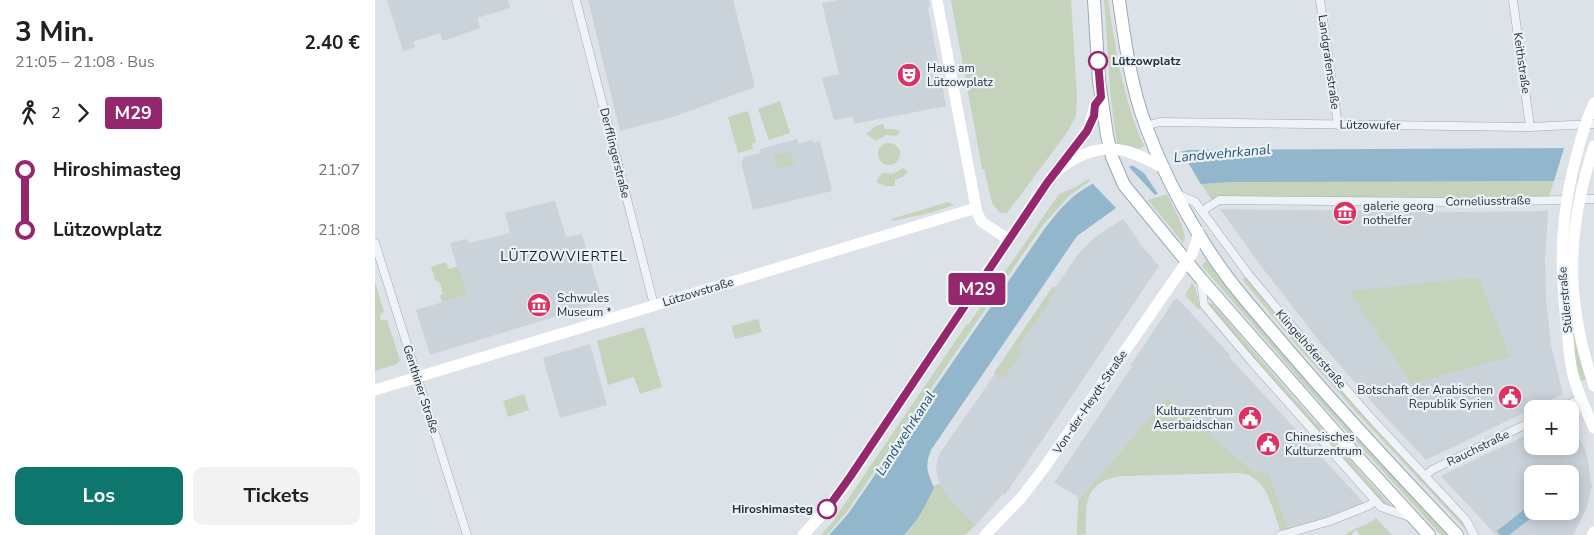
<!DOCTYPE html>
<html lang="de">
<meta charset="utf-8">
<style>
:root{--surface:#fff;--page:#f2f2f2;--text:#202124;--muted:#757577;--accent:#0f766e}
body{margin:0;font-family:"Nunito Sans",sans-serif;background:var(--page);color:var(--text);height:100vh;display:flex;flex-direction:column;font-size:19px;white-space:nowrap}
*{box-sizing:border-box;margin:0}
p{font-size:16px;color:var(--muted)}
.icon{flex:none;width:28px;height:28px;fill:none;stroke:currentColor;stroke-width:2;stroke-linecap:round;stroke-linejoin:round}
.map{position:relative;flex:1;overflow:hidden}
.sheet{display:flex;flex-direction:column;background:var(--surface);width:375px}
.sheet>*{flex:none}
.badge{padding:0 10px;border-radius:4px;font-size:18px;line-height:32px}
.buttons{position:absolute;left:1149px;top:400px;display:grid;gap:10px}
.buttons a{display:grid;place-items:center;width:55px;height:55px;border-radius:10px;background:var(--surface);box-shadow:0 2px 12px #0003;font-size:25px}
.map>.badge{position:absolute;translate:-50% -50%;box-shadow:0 0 0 2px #fff}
.legs{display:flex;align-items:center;gap:8px;height:55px;padding:0 15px;font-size:16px}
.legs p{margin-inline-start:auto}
.summary{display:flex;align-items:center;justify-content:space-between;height:85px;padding:0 15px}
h1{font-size:28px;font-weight:700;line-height:38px}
.button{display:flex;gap:10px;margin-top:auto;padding:10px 15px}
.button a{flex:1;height:58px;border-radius:10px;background:var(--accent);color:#fff;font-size:20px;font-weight:700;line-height:58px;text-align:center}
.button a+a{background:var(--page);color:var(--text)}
ul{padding:0 15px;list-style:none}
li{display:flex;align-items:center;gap:18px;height:60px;font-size:19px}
li i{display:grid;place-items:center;width:8px;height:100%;margin:0 6px;background:currentColor}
li i::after{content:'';width:12px;height:12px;margin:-6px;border:4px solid;border-radius:50%;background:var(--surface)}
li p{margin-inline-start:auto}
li:first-child i{background:linear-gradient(#0000 50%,currentColor 0)}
li:last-child i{background:linear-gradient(currentColor 50%,#0000 0)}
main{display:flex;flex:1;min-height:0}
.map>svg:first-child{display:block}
</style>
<main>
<section class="sheet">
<div class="summary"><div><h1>3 Min.</h1><p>21:05 – 21:08 · Bus</p></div><b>2.40 €</b></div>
<div class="legs"><svg class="icon" aria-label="walk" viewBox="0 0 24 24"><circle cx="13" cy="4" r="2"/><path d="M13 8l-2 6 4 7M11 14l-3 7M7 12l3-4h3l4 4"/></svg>2<svg class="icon" aria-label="forward" viewBox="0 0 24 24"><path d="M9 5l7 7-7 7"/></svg><b class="badge" style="background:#95276e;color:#fff">M29</b></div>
<ul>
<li><i style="color:#95276e"></i><b>Hiroshimasteg</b><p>21:07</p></li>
<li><i style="color:#95276e"></i><b>Lützowplatz</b><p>21:08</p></li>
</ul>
<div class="button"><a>Los</a><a>Tickets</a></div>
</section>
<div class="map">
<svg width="1219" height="535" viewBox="0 0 1219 535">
<rect width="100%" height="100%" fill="#dce2e8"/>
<path fill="#cad2da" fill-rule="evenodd" d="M12 0H133L135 8 102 18 105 28 68 41 65 33 38 42 40 47 28 51Z
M213 0H358L380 87 301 116 245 131Z
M464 0H554L555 5 553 8 571 106 479 124 478 117 459 120 447 78 464 74 447 3Z
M422 139 424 144 437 140 438 143 445 141 457 191 378 210 366 161 369 160 368 157 386 153 385 149Z
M180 201 191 237 207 234 228 302 55 355 41 310 91 295 75 243 92 239 94 243 135 233 130 213Z
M845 209 1088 212 1173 211 1170 262 1171 299 1176 345 1188 394 1051 460 1003 409 949 347 886 266Z
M748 219 767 246 784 266 630 495 628 494 601 525 583 509 574 499 565 484 561 471 562 461 565 453 704 253 720 237Z
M800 299H803L855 355 854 357 989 503 948 519 913 529 894 474 891 476 880 473 792 399 703 501 702 496 679 483 752 374 757 367 755 366Z
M215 344 232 405 185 418 168 358Z
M1195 420 1211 451 1217 487 1211 509 1198 535H1121L1066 476 1157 432 1158 446H1195ZM1158 474H1195V511H1158Z"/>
<path fill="#c5d3bc" d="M576 0H696L702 97 701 116 691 134 632 213H625L617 203 609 169H607Z
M729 0H733C741 50 748 99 769 146L761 150 742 144 736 100Z
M405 101 415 133 394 140 383 109Z
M373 111 381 142 377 144 378 149 363 153 353 117Z
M508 124 510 129H519L525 131 522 136 511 135 501 141 491 134 501 126Z
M503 154a11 11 0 1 1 22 0a11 11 0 1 1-22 0Z
M415 151 419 164 402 169 398 155Z
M528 168 533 172 529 176 520 180V186H510L501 182 507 173 518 174Z
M713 179 715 181 695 195 668 225 471 513 452 535H446L456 524 592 324 593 325 684 194 701 187Z
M887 181H1179L1174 197 1084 199 871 196 848 197 837 200 826 184Z
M792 194C799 209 809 224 810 240L808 243 773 200Z
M573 202 579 205 555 213 517 221 516 219Z
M831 260C907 356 989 446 1073 535H1066L934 390 827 266Z
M71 262 74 269 83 266 92 295 67 302 65 295 68 294 65 283 60 280 56 267Z
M871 277 963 386 1089 522 1093 532 981 412 923 347 867 279Z
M1095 278H1104L1135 357 1045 381 1038 386 979 299 977 291Z
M0 282 9 312 5 315 6 320H12L25 360 22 364 0 371Z
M817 283 820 287 825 308 824 310 810 295Z
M678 286 682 289 674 300 675 302 642 348 647 352 628 379 619 373Z
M835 303 838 304 919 398 1019 509 1010 506 968 460 834 306Z
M1196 316 1212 379 1206 381 1200 364Z
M383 319 387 332 360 339 356 326Z
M269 327 287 387 265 394 259 377 233 385 222 341Z
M149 394 154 410 133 417 128 401Z
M792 398 880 473 884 471 891 476 894 474 913 529 905 530C896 507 893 475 863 473L748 476C710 480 710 503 711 534L702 535 703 501Z
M565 484C575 501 586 512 601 525L590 535H529L537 528 560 485Z
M1001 518 1017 535H985L981 530 976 535H970C980 527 992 526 1001 518Z"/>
<path fill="#92b7cc" d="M1219 148V180L1180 178 1179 181 860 182 826 184 779 195 741 208 702 236 556 450C549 468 553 472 559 488 550 505 543 522 529 535H454L473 514 668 231C677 219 687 206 699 196 732 171 774 158 814 150Z
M1156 504 1159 516 1134 535H1125L1122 531Z"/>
<path fill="#dce2e8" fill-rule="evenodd" d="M1189 148H1219V180L1180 178Z
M805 149 827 186 780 197 743 210 716 182 763 161ZM757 165 769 173 783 194 780 195 753 166Z"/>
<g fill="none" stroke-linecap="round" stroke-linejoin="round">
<g stroke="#a1aab2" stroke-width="9">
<path id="street" d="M201 0 279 305
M945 0 963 125
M1138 0 1155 127
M770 126 785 122 1155 127 1219 124
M802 194 820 202 874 275 934 347 996 418 1091 520 1099 535
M1204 199H1219
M827 211 844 200 1085 202 1191 200
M0 243 92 535
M826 281 829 305 877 362 1006 507 1035 517
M1184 409 1206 398
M1050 476 1057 470 1158 421
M906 535 955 521 995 505 1000 500"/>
</g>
<g stroke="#9aa8b5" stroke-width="14">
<path id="primary" d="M719 0 724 81 732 135 737 157 749 185 826 279 968 441 1054 535
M744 0C750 43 756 88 772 129 791 180 821 235 853 278 872 303 894 327 914 351 968 414 1025 475 1082 535"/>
</g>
<use href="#street" stroke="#eff2f6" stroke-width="8"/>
<path stroke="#fff" stroke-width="11" d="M562 0 602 213 607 222 634 240
M1219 103C1212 118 1207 134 1203 150 1185 213 1184 264 1192 330 1194 345 1194 361 1198 375 1203 393 1211 411 1219 428
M1219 146C1191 231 1190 301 1219 386
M688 164 714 127 720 105 727 97
M0 390 601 208
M428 535 452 509 470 485 644 224C655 208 665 191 677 176 695 157 724 144 750 151 764 154 776 162 789 168
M610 535 646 498 669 468 817 254 822 240 823 231
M1217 535 1219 532"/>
<use href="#primary" stroke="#fff" stroke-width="12"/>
</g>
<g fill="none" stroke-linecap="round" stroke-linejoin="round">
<g stroke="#fff" stroke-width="11">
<path id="line-1" d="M452 509 475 477 672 183 712 131 719 116 720 105 726 97 723 61"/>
</g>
<use href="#line-1" stroke="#95276e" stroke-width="8"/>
</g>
<defs>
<g id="theatre-disc" transform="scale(1.25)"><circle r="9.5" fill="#dc3263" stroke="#ebf1f5"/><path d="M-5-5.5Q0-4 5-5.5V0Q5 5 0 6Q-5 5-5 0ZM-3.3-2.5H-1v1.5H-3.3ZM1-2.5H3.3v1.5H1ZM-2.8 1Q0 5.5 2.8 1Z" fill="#fff"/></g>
<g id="museum-disc" transform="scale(1.25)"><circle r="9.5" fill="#dc3263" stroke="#ebf1f5"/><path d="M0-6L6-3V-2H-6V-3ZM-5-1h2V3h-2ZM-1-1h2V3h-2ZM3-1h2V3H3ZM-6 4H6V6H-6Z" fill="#fff"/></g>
<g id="civic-disc" transform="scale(1.25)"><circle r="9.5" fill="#dc3263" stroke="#ebf1f5"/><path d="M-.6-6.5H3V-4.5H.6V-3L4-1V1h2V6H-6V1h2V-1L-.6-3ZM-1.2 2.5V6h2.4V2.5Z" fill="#fff"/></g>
</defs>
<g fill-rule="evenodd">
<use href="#theatre-disc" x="534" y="75"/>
<use href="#museum-disc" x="970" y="213"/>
<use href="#museum-disc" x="164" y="305"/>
<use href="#civic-disc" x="1135" y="397"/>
<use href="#civic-disc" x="875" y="418"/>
<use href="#civic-disc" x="893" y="444"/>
</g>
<g fill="#fff" stroke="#95276e" stroke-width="2.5">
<circle cx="723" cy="61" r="9"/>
<circle cx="452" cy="509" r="9"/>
</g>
<g text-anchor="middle" stroke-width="4.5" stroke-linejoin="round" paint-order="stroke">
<g font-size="12" font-weight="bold" fill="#24323f" stroke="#ebf1f5" text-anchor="start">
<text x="737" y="65">Lützowplatz</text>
<text x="438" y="513" text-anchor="end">Hiroshimasteg</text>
</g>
<g font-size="12" fill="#24323f" stroke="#ebf1f5">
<text transform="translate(954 62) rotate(82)" y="4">Landgrafenstraße</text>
<text transform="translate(1147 63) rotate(82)" y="4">Keithstraße</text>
<text transform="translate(995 125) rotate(1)" y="4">Lützowufer</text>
<text transform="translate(240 153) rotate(76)" y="4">Derfflingerstraße</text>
<text transform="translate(1113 201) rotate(-1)" y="4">Corneliusstraße</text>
<text transform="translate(323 292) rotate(-17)" y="4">Lützowstraße</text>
<text transform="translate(1190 300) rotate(-95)" y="4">Stülerstraße</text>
<text transform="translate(936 349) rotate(49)" y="4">Klingelhöferstraße</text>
<text transform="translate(46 389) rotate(72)" y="4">Genthiner Straße</text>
<text transform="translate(715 402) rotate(-56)" y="4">Von-der-Heydt-Straße</text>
<text transform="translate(1103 448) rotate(-26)" y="4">Rauchstraße</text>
</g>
<g font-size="12" fill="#24323f" stroke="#ebf1f5" text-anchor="start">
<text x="552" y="72">Haus am<tspan x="552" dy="14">Lützowplatz</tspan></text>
<text x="988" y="210">galerie georg<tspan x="988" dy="14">nothelfer</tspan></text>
<text x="182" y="302">Schwules<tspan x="182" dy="14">Museum *</tspan></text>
<text x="1118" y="394" text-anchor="end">Botschaft der Arabischen<tspan x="1118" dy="14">Republik Syrien</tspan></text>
<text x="858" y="415" text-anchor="end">Kulturzentrum<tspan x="858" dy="14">Aserbaidschan</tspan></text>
<text x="910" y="441">Chinesisches<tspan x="910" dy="14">Kulturzentrum</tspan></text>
</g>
<g font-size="14" font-style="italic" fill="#2a5877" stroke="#ebf1f5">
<text transform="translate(847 153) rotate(-5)" y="5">Landwehrkanal</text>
<text transform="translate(530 433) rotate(-57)" y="5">Landwehrkanal</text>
</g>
<g font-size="14" letter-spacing="1" fill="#172330" stroke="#ebf1f5">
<text x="189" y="261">LÜTZOWVIERTEL</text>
</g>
</g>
</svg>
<div class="buttons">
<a>+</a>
<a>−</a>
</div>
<b class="badge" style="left:602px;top:289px;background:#95276e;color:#fff">M29</b>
</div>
</main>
